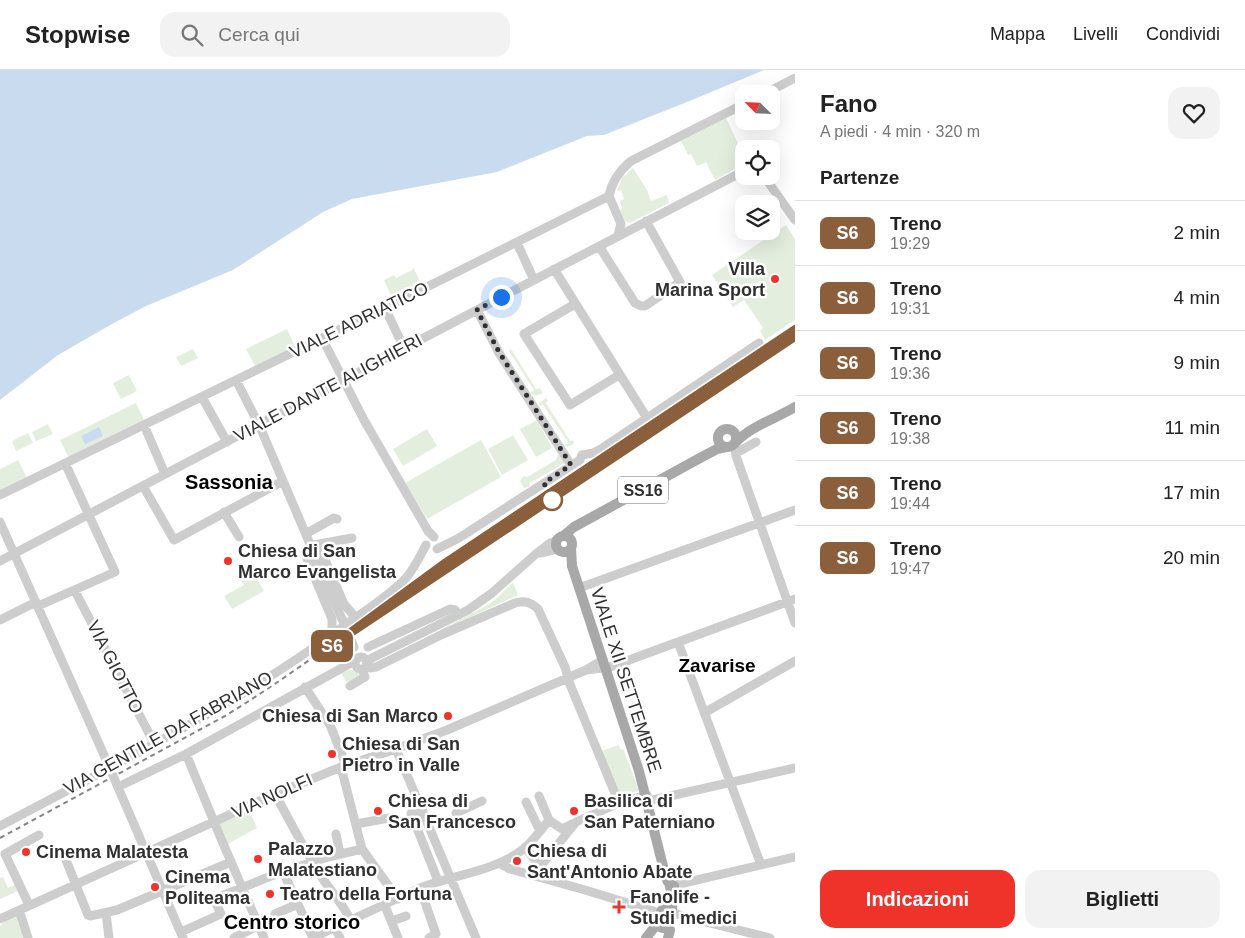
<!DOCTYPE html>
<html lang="it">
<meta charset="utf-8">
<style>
:root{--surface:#fff;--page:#f2f2f2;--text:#222;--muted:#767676;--line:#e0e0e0;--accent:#f0332a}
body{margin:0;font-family:Helvetica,sans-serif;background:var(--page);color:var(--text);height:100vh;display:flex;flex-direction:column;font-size:19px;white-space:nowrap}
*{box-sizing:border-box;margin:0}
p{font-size:16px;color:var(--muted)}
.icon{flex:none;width:28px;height:28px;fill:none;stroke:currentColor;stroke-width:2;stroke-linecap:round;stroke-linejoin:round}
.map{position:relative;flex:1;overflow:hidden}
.side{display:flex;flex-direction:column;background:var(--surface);width:450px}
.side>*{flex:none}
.badge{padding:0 10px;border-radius:8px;font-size:18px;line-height:32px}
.needle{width:32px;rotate:294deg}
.fabs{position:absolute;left:735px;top:15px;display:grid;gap:10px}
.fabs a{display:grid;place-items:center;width:45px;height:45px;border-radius:10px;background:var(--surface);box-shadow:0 5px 20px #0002;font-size:25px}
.you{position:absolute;width:25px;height:25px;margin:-12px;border:4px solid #fff;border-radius:50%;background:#1a73e8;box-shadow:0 0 0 8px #1a73e833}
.map>.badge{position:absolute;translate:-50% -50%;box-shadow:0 0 0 2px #fff}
h2{padding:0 25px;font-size:19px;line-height:45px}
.round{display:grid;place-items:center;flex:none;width:52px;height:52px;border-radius:15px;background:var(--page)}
.headline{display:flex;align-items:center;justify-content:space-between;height:85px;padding:0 25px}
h1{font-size:24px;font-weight:700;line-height:38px}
.primary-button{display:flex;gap:10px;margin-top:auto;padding:10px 25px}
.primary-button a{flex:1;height:58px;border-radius:15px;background:var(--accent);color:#fff;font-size:20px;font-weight:700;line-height:58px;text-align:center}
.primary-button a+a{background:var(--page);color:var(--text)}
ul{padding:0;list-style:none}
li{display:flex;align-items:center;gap:15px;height:65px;padding:0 25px;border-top:1px solid var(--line)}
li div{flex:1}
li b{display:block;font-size:19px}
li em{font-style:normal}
li .badge{min-width:55px;font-weight:700;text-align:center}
header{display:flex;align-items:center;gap:30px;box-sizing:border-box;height:70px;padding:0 25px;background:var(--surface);border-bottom:1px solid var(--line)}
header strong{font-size:24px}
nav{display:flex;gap:28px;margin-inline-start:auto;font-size:18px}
.search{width:350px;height:45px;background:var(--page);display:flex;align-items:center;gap:12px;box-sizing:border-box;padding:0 18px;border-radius:15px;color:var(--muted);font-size:19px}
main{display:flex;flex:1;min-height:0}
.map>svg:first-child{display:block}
</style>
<header>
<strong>Stopwise</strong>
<div class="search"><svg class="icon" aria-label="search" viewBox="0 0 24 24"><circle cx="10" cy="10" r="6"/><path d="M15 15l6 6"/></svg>Cerca qui</div>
<nav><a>Mappa</a><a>Livelli</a><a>Condividi</a></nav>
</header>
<main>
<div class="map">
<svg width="795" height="868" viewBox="0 0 795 868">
<rect width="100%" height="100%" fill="#fff"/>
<path fill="#e4eede" d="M726 48 744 86V94L715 110 706 92 697 96 691 84 688 85 681 71Z
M633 98 647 120 651 131 667 125 669 133 630 153 625 151 620 141 622 138 620 131 624 129 621 120 617 121 622 108Z
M786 155 795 169V250L765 270 760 261 763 258 744 230 733 237 712 205Z
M414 199 421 214 392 228 384 210 394 205 396 208Z
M287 259 295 277 255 296 246 279Z
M193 279 198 288 181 296 176 287Z
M511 279 536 319 540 318 543 323 535 326 530 323 534 320 509 281Z
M129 305 137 321 121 329 113 313Z
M546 328 548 331 546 333 570 371 573 370 574 373 572 375 567 377 565 375 568 372 543 335 540 336 539 333Z
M136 333 145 352 69 388 60 370Z
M537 350 552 378 536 387 520 359Z
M48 354 53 364 36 371 32 362Z
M427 359 437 376 403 396 393 379Z
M28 363 33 373 16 381 12 371Z
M513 365 528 390 502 405 488 379Z
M481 370 501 407 427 449 405 413Z
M560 384 566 392 530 413 529 417 524 418 520 411 524 406 527 407 556 390 557 387Z
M18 390 27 408 0 421V399Z
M250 497 264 521 232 539 224 526 244 515 238 504Z
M513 512 518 525 421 570 486 536 495 530Z
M350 600H355L361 607 346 612 341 603Z
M619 675 620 679 624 680 638 719V721L619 728 601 681Z
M248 738 257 758 226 775 216 753Z
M544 773 551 779 540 791 533 785Z
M3 807 8 818 17 814 20 820 0 829V808Z
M16 845 23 868H0V856L4 852Z"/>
<path fill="#c9dcef" d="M0 0H764L692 30 604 65 587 66 497 102 352 129 323 142 233 200 146 236 112 254 58 285 0 330Z
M99 357 103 366 85 374 81 366Z"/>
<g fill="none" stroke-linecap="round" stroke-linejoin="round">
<path stroke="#cdcdcd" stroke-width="9" d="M764 24 795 8
M764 106 795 150
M609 126C612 111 619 101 631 91L744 34
M609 126 621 154 618 165
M517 173 534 210
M599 176 635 233 641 236H645L680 212 646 151
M554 199 647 348
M575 234 524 264 570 335 619 305
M385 238 404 278
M477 240 499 283 571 395
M322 268 364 350 428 461 434 467
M236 310 260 357 342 549
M202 327 227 372
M144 355 165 404
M734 374 736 386 795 553
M736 383 756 372
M143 416 174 470 283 411
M0 425 425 218 609 126
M224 442 239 467
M0 452 108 694
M309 462 334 448 337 449
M314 475 352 468
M437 479 459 468 580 390 582 385 593 383 601 379 759 273
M540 483 558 479
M0 491 534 210 744 101
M579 518 795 440
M75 521 154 673
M38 536 115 502 65 393
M0 550 36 532
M332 564V549L309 494 307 489 308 485 317 481 322 483 344 534 355 547
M678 572 761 795
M368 577 450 539 455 540 459 545
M355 593a6 6 0 1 1 12 0a6 6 0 1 1-12 0Z
M366 591 468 540 492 523 537 483 550 473 556 471
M366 596 370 598 376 597 443 564 515 533C524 530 531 532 538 539L565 597 569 612 619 733
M586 600 610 597 795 529
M350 616 365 607 362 599
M305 617 330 655 346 695
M704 643 795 591
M396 679 476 868
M186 684 222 771 264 868
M341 697 362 779 398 829
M124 714 186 684 351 593 355 594
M117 715 183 868
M275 724C290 751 304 779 321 806 331 822 342 832 351 851
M539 726 549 750
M648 731 795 698
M526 732 540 761
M423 741 411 743 438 811
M456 743 482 731
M549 750 562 759 572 754
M356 754 389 748
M0 756C114 695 237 635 341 558 363 542 388 527 407 507 415 497 420 486 426 475
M336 764 340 784
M525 777 540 797
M66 790 88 845 90 846 117 840 231 792
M499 793 510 799 585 820 660 843
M285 801 328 787 362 779
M283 802 298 834
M535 806 540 797 576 752 619 733 647 725
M671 816 795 787
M420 818 436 864 429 868
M298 834 313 868
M29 835 5 784 39 765
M385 836 398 868
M19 840 28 868
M671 842 686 847 770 868
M106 843 109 868
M275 844 298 834
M0 849 275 724 341 697 396 679 447 660 586 600 603 590
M392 851 406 846
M335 858 340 868
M181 862 221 844 214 829 281 802
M234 868 259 855
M312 868 420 818C455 804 496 802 526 777 534 769 542 759 549 750"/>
<path stroke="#a8a8a8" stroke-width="10" d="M718 368a9 9 0 1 1 18 0a9 9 0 1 1-18 0Z
M735 373C751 356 775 349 795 337
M563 466 574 457 700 388 717 379 726 377
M556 474a8 8 0 1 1 16 0a8 8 0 1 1-16 0Z
M571 478 572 496 639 701 666 808 668 812 674 816
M668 809C672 822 677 850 663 858L658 856 657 850 662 840 668 839 671 842
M668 853 670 860 668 868
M646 868 657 854"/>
<path stroke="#858585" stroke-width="2" stroke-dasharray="5 4" stroke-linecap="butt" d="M410 525 443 506 795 271
M0 768 225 646C302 599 372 543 446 492 561 412 679 337 795 259"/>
<path stroke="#cdcdcd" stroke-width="9" d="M342 549 354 577
M108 694 117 715"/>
</g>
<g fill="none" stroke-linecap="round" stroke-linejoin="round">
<g stroke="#fff" stroke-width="11">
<path id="line" d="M795 259 446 492 330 577 795 267"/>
</g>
<use href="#line" stroke="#8b5e3c" stroke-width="8"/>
<path stroke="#303030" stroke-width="5" stroke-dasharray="0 9" d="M501 227 477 240 499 282 571 395 544 413 552 430"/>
</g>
<g fill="#f0332a" stroke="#fff" stroke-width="2">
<circle cx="775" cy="209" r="5"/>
<circle cx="228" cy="491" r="5"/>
<circle cx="448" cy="646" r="5"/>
<circle cx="332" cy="684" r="5"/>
<circle cx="378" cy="741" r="5"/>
<circle cx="574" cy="741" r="5"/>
<circle cx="26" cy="782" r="5"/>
<circle cx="258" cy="789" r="5"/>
<circle cx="517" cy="791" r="5"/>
<circle cx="155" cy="817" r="5"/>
<circle cx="270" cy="824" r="5"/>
<path d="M616.5 829.5h5v5h5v5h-5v5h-5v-5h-5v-5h5z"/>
</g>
<circle fill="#fff" stroke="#8b5e3c" stroke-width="2.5" cx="552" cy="430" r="10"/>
<g text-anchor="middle" stroke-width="5" stroke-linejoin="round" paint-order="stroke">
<rect fill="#fff" stroke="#6e6e6e" stroke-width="1" x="618" y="406.5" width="50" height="27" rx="4"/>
<g font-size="16" font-weight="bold" fill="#303030">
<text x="643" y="426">SS16</text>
</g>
<g font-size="18" font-weight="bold" fill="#303030" stroke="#fff" text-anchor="start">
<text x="765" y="205" text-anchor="end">Villa<tspan x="765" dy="21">Marina Sport</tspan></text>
<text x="238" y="487">Chiesa di San<tspan x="238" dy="21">Marco Evangelista</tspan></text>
<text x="438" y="652" text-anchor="end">Chiesa di San Marco</text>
<text x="342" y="680">Chiesa di San<tspan x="342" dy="21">Pietro in Valle</tspan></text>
<text x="388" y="737">Chiesa di<tspan x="388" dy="21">San Francesco</tspan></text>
<text x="584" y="737">Basilica di<tspan x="584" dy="21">San Paterniano</tspan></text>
<text x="268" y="785">Palazzo<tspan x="268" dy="21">Malatestiano</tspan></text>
<text x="527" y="787">Chiesa di<tspan x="527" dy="21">Sant'Antonio Abate</tspan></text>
<text x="36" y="788">Cinema Malatesta</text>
<text x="165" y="813">Cinema<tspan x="165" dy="21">Politeama</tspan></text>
<text x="280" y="830">Teatro della Fortuna</text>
<text x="630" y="833">Fanolife -<tspan x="630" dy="21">Studi medici</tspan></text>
</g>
<g font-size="18" fill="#303030" stroke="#fff">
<text transform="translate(359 250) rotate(-26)" y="6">VIALE ADRIATICO</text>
<text transform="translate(328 318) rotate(-28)" y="6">VIALE DANTE ALIGHIERI</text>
<text transform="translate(115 597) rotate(63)" y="6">VIA GIOTTO</text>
<text transform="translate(626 610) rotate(72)" y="6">VIALE XII SETTEMBRE</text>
<text transform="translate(168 663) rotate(-29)" y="6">VIA GENTILE DA FABRIANO</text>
<text transform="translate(272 726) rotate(-24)" y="6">VIA NOLFI</text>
</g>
<g font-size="19" font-weight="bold" fill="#000" stroke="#fff">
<text x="717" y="602">Zavarise</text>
</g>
<g font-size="20" font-weight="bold" fill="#000" stroke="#fff">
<text x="229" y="419">Sassonia</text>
<text x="292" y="859">Centro storico</text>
</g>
</g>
</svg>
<div class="fabs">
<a><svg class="needle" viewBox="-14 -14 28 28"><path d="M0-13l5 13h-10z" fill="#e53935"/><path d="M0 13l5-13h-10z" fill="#767676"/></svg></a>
<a><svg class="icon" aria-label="locate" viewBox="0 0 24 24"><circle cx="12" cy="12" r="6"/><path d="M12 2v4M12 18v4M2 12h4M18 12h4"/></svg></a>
<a><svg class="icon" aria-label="layers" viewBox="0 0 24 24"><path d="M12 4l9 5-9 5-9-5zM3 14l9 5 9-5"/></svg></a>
</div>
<div class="you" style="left:501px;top:227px"></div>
<b class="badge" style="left:332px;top:576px;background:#8b5e3c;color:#fff">S6</b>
</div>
<section class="side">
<div class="headline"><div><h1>Fano</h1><p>A piedi · 4 min · 320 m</p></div><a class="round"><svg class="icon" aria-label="heart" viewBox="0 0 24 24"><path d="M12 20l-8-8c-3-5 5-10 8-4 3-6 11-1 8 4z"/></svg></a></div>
<h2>Partenze</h2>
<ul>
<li><span class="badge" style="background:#8b5e3c;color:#fff">S6</span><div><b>Treno</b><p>19:29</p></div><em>2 min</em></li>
<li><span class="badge" style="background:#8b5e3c;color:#fff">S6</span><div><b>Treno</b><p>19:31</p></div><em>4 min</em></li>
<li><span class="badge" style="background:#8b5e3c;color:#fff">S6</span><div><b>Treno</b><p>19:36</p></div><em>9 min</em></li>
<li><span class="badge" style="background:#8b5e3c;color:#fff">S6</span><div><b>Treno</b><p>19:38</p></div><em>11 min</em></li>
<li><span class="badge" style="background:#8b5e3c;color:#fff">S6</span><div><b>Treno</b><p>19:44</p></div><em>17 min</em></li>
<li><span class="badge" style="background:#8b5e3c;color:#fff">S6</span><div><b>Treno</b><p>19:47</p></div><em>20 min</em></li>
</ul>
<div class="primary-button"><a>Indicazioni</a><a>Biglietti</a></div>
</section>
</main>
